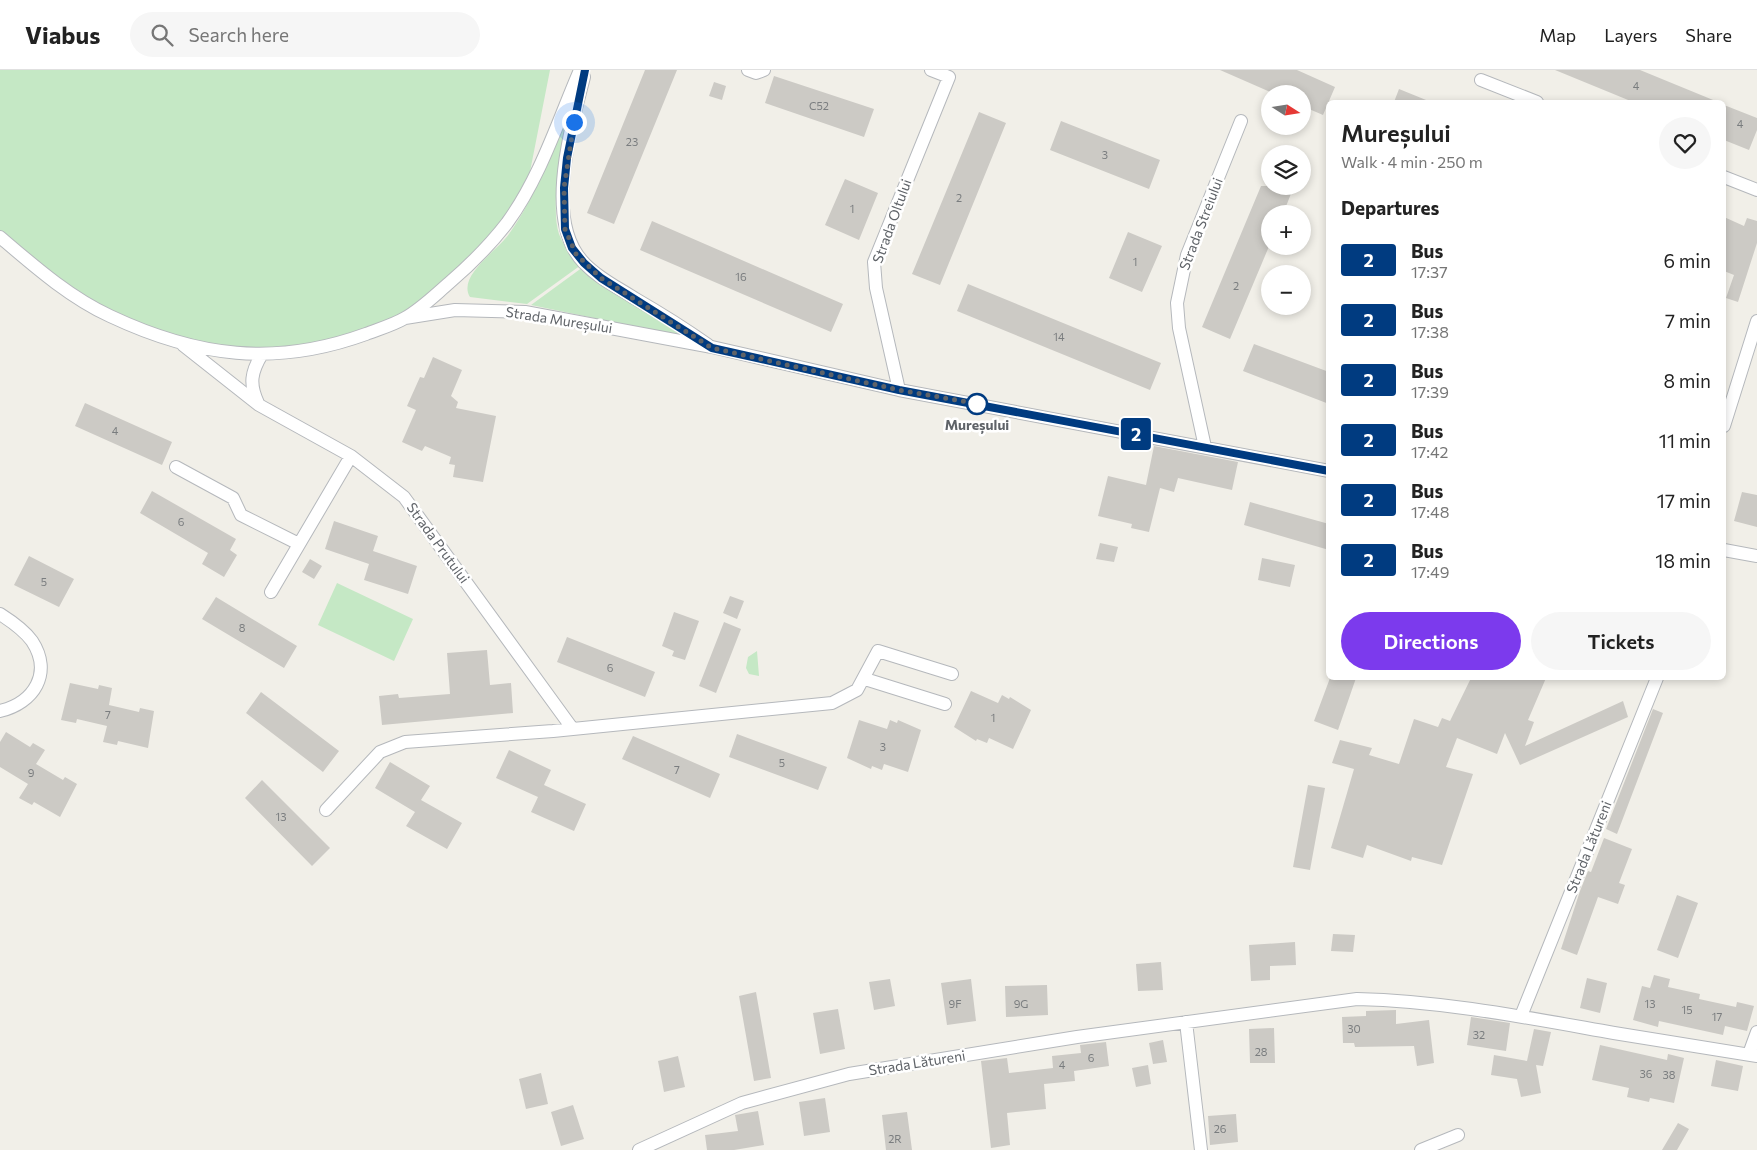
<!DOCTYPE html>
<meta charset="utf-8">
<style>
:root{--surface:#fff;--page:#f6f6f6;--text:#222;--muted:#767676;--line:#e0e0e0;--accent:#7c3aed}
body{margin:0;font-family:Commissioner,sans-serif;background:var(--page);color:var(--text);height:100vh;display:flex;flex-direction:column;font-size:19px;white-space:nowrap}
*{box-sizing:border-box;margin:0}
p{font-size:16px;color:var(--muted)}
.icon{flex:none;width:28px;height:28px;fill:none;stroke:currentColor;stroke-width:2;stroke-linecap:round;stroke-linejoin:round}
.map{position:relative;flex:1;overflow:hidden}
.sheet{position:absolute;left:1326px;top:30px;width:400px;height:580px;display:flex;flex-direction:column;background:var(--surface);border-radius:8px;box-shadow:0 2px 8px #0003}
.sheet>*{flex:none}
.badge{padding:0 10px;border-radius:4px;font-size:18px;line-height:32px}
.needle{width:32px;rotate:102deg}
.buttons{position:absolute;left:1261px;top:15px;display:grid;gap:10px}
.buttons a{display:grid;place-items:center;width:50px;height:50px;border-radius:50%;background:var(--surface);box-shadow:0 2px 8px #0003;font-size:25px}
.you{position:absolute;width:25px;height:25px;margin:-12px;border:4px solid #fff;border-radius:50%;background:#1a73e8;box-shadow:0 0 0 8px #1a73e833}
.map>.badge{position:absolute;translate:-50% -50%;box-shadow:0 0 0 2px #fff}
h2{padding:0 15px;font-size:19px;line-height:45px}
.round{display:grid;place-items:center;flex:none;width:52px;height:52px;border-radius:26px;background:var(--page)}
.head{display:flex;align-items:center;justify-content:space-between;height:85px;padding:0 15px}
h1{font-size:24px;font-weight:600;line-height:38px}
.cta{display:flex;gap:10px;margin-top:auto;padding:10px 15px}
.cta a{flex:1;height:58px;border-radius:30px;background:var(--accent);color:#fff;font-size:20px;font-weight:600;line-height:58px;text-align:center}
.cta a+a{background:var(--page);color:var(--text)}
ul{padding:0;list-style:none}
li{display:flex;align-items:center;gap:15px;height:60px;padding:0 15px}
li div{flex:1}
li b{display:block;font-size:19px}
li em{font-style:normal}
li .badge{min-width:55px;font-weight:700;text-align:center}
header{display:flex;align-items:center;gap:30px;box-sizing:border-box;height:70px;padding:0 25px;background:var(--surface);border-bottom:1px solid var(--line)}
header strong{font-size:24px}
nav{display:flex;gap:28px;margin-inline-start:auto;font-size:18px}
.search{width:350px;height:45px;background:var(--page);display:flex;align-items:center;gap:12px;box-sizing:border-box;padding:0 18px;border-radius:28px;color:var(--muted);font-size:19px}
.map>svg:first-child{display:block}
</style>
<header>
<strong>Viabus</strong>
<div class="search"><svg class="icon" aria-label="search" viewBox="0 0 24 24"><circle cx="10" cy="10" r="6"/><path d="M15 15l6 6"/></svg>Search here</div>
<nav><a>Map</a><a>Layers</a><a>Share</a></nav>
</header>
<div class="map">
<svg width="1757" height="1080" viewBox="0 0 1757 1080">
<rect width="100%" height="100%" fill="#f1efe8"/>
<path fill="#c5e8c5" d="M0 0H550L526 122 507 153 405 248 328 277 229 282 109 246 0 167Z
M570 33C565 67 549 133 559 164 564 177 572 186 581 195L527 234 470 227C457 206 497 181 509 164 537 125 552 77 570 33Z
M583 197 679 262 676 265 531 235Z
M337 513 413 549 394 591 318 555Z
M757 581 759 606 749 604 746 598 748 587Z"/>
<path fill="#cccac5" d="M645 0H677L614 154 587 143Z
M1220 0H1297L1335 17 1323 45 1302 36V24H1275Z
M1555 0H1640L1718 32H1633Z
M774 6 874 39 864 67 765 33Z
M714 12 726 16 722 30 709 26Z
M1399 19 1431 32H1394Z
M1724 35 1757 48V60L1749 80 1724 70Z
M979 42 1006 53 940 215 912 204Z
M1061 51 1160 90 1149 119 1050 80Z
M845 109 878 123 859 170 825 155Z
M1261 116H1294L1283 144H1270V174L1230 269 1202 257Z
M1724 147 1744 156 1747 148 1757 151V173L1738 232 1726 228 1734 205 1724 201Z
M652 151 843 234 831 262 640 180Z
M1128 162 1162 176 1142 222 1109 208Z
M968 214 1161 293 1150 320 957 241Z
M1254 274 1329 302V334L1243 301Z
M433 287 462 300 451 326 458 332 456 338 496 346 483 412 453 407 455 395 449 394 451 387 425 376 422 381 402 372 416 340 407 336 420 307 424 308Z
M85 333 172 372 162 395 75 356Z
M1154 376 1238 392 1232 420 1178 408 1174 422 1160 418 1149 462 1131 458 1132 454 1098 446 1108 406 1146 415Z
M152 421 236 469 230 480 237 485 224 507 202 494 208 483 140 443Z
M1742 422 1757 425V457L1734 451Z
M1250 432 1329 454V480L1244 455Z
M334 451 378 466 373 481 417 496 408 524 364 510 369 494 325 479Z
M1100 473 1118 477 1114 492 1096 489Z
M29 486 74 509 59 537 14 515Z
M1262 488 1295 495 1290 517 1258 510Z
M310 489 322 496 314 509 302 502Z
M730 526 744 531 737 549 723 543Z
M216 527 297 576 284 598 202 549Z
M674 542 699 551 685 590 672 586 674 581 662 576Z
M724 552 741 559 716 623 699 616Z
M567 567 655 602 645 627 557 592Z
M487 580 490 615 511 613 513 643 382 655 379 626 398 624 399 628 450 624 447 583Z
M1330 608H1356L1338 660 1314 651Z
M1471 608H1546L1528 650 1534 652 1525 676 1623 631 1628 647 1520 695 1505 663 1497 684 1457 668 1446 697 1473 704 1442 795 1412 787 1411 791 1367 775 1363 788 1331 778 1354 699 1332 693 1340 670 1372 678 1369 685 1399 694 1414 649 1438 657 1442 648 1450 651Z
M70 613 98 619 99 615 112 618 109 635 139 642 140 638 154 641 148 678 118 671 117 675 103 672 107 656 77 649 76 653 61 650Z
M971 621 998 633 1002 625 1009 629 1010 627 1031 640 1013 679 989 668 987 673 977 669 976 671 954 657Z
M261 622 339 681 323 702 246 643Z
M1653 639 1663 643 1617 764 1606 759Z
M859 650 887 659 890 650 897 653 898 650 921 660 908 702 884 694 882 700 872 696 871 699 847 688Z
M6 662 30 677 33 673 45 680 36 694 63 710 65 707 77 714 60 747 34 732 32 735 19 728 28 714 0 697V672Z
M737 664 827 697 818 720 729 687Z
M633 666 720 704 710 728 622 689Z
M509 680 551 700 544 715 586 734 574 761 531 742 538 727 496 708Z
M390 692 430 716 421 730 462 753 447 779 406 756 415 742 375 718Z
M262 710 330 778 312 796 245 728Z
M1308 715 1325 718 1310 800 1293 797Z
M1604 768 1632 779 1619 813 1625 815 1618 834 1598 827 1577 885 1561 879 1580 821 1588 801 1591 802Z
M1677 825 1698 833 1678 888 1657 880Z
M1333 864 1355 865 1353 882 1331 881Z
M1295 872 1296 895 1270 896V910L1251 911 1249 875Z
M1161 892 1163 920 1138 921 1136 894Z
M1654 905 1670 909 1668 917 1700 924 1699 929 1736 937 1737 932 1754 936 1747 961 1725 956 1723 965 1659 951 1658 957 1633 950 1642 916 1650 918Z
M1587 908 1607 913 1600 943 1580 938Z
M890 909 895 936 874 940 869 912Z
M971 909 976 951 947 955 941 913Z
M1047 915 1048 945 1006 947 1005 916Z
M756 922 771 1008 754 1011 739 926Z
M838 939 845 979 820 984 813 943Z
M1396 940V954L1429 950 1434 993 1417 996 1414 976 1355 977 1354 973H1343L1342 947 1366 946V941Z
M1471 947 1510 953 1506 981 1467 975Z
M1274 958 1275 993H1250L1249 959Z
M1534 959 1551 962 1543 996 1536 995 1541 1023 1521 1027 1517 1009 1491 1005 1494 985 1527 991Z
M1163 970 1167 992 1153 994 1149 973Z
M1106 972 1109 996 1074 1001 1075 1011 1044 1014 1046 1039 1007 1043 1010 1075 991 1078 981 991 1007 988 1009 1003 1053 998 1052 986 1081 983 1080 975Z
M1600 975 1667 990 1668 984 1684 988 1674 1033 1650 1028 1649 1032 1627 1027 1629 1018 1592 1010Z
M678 986 685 1017 664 1022 658 991Z
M1716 990 1743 996 1738 1021 1711 1016Z
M1148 995 1151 1014 1136 1017 1132 998Z
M541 1003 548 1034 526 1039 519 1009Z
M825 1028 830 1062 804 1066 799 1032Z
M573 1035 584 1069 561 1076 551 1042Z
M758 1041 764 1075 734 1080H707L705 1065 738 1061 735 1045Z
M907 1042 912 1080H886L882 1045Z
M1236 1044 1238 1072 1210 1075 1208 1046Z
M1678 1053 1689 1059 1677 1080H1662Z"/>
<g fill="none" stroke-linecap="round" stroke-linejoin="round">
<g stroke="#b5b8bc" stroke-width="14">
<path id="minor" d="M748 0 756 3 764 0
M584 7C571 58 543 151 584 193 598 208 617 217 634 228 660 243 684 258 708 275
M1481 10 1537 32
M1724 107 1757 120
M0 167C34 196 69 227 110 246 197 287 275 297 366 264 379 259 393 255 405 248 421 239 435 225 449 213 470 195 490 175 507 153 540 108 558 51 580 0
M405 248 455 240 525 242 712 277 899 320 1329 401
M183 275 259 335 351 386 404 427 572 658
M899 320 876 218 874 192 949 7 931 0
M258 333C249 314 251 302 262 284
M1724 356 1757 251
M1205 377 1179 258 1177 233 1187 185 1241 51
M176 397 233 428 241 445 299 474
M1724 480 1757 486
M271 522 351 386
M0 544C11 551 24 560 32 571 53 603 34 633 0 641
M865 609 945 634
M326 740 380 682 405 672 553 661 832 633 857 620 878 581 952 604
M1521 946 1657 608
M1186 952 1201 1080
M1749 984 1757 962
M639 1080 742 1033 849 1004 1077 967 1357 929C1444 931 1529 948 1614 963 1661 971 1709 978 1757 986
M1421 1080 1458 1065"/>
</g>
<use href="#minor" stroke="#fff" stroke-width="12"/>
</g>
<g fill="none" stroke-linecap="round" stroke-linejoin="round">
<g stroke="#fff" stroke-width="11">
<path id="line" d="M585 0 567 88 564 118 565 159 572 178 584 193 601 208 712 278 899 320 1329 401"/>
</g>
<use href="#line" stroke="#003b80" stroke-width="8"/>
<path stroke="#5f6368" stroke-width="5" stroke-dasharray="0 9" d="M574 52 564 118 565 159 576 184 601 208 712 278 899 320 979 334H977"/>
</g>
<circle fill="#fff" stroke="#003b80" stroke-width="2.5" cx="977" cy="334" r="10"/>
<g text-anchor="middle" stroke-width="5" stroke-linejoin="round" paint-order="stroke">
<g font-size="11" fill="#7a7d7f">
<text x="1636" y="20">4</text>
<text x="819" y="40">C52</text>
<text x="1740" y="58">4</text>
<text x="632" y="76">23</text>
<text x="1105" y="89">3</text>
<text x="959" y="132">2</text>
<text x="852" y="143">1</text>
<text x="1135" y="196">1</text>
<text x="741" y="211">16</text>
<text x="1236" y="220">2</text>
<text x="1059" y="271">14</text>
<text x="115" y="365">4</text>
<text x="181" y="456">6</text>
<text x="44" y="516">5</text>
<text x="242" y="562">8</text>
<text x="610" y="602">6</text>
<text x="108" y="649">7</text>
<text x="993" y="652">1</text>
<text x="883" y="681">3</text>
<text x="782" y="697">5</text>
<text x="677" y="704">7</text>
<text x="31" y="707">9</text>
<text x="281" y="751">13</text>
<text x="955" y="938">9F</text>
<text x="1021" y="938">9G</text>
<text x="1650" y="938">13</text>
<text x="1687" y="944">15</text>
<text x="1717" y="951">17</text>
<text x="1354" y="963">30</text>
<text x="1479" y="969">32</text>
<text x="1261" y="986">28</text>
<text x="1091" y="992">6</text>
<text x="1062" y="999">4</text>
<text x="1646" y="1008">36</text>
<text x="1669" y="1009">38</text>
<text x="1220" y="1063">26</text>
<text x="895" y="1073">2R</text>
</g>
<g font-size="14" fill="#5f6368" stroke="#fff">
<text transform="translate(892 151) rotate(-70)" y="5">Strada Oltului</text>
<text transform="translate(1201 154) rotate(-69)" y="5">Strada Streiului</text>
<text transform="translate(559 250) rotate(9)" y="5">Strada Mureșului</text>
<text transform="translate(438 473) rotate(54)" y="5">Strada Prutului</text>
<text transform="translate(1589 777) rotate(-68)" y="5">Strada Lătureni</text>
<text transform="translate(917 993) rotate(-9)" y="5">Strada Lătureni</text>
</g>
<g font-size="14" font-weight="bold" fill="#5f6368" stroke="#fff">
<text x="977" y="360">Mureșului</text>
</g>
</g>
</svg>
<div class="buttons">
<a><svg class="needle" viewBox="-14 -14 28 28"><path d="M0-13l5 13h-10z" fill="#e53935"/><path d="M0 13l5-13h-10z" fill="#767676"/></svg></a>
<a><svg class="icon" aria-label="layers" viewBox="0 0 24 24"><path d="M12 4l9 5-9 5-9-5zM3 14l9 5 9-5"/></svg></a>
<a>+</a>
<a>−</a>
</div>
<div class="you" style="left:574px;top:52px"></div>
<b class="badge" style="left:1136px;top:364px;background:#003b80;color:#fff">2</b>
<section class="sheet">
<div class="head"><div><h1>Mureșului</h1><p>Walk · 4 min · 250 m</p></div><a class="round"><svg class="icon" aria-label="heart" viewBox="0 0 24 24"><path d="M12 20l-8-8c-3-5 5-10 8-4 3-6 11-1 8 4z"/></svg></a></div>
<h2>Departures</h2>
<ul>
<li><span class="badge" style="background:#003b80;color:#fff">2</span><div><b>Bus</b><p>17:37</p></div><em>6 min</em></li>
<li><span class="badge" style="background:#003b80;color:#fff">2</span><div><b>Bus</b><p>17:38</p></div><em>7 min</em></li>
<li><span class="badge" style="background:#003b80;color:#fff">2</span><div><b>Bus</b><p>17:39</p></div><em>8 min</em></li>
<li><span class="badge" style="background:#003b80;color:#fff">2</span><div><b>Bus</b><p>17:42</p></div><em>11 min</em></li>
<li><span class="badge" style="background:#003b80;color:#fff">2</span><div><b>Bus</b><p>17:48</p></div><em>17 min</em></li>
<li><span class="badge" style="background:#003b80;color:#fff">2</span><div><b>Bus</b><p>17:49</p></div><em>18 min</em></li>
</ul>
<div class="cta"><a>Directions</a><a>Tickets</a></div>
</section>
</div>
